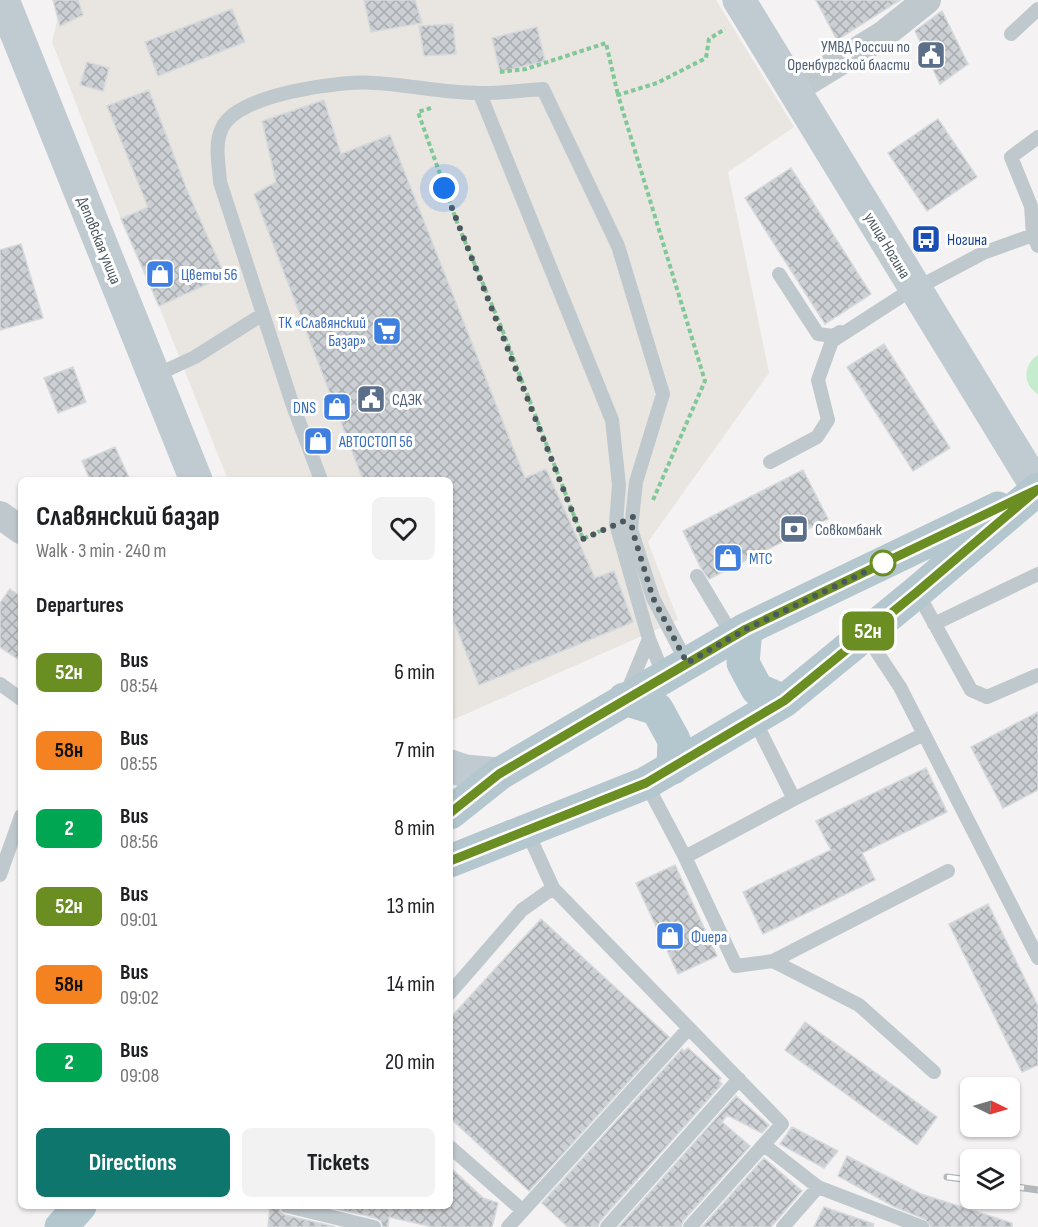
<!DOCTYPE html>
<meta charset="utf-8">
<style>
:root{--surface:#fff;--page:#f2f2f2;--text:#202124;--muted:#757577;--accent:#0f766e}
body{margin:0;font-family:"Sofia Sans Condensed",sans-serif;background:var(--page);color:var(--text);height:100vh;display:flex;flex-direction:column;font-size:22px;white-space:nowrap}
*{box-sizing:border-box;margin:0}
p{font-size:20px;color:var(--muted)}
.icon{flex:none;width:33px;height:33px;fill:none;stroke:currentColor;stroke-width:2;stroke-linecap:round;stroke-linejoin:round}
.map{position:relative;flex:1;overflow:hidden}
.drawer{position:absolute;left:18px;top:477px;width:435px;height:732px;display:flex;flex-direction:column;background:var(--surface);border-radius:9px;box-shadow:0 2px 4px #0004}
.drawer>*{flex:none}
.badge{padding:0 12px;border-radius:9px;font-size:21px;line-height:39px}
.needle{width:39px;rotate:95deg}
.buttons{position:absolute;left:960px;top:1077px;display:grid;gap:12px}
.buttons a{display:grid;place-items:center;width:60px;height:60px;border-radius:9px;background:var(--surface);box-shadow:0 2px 4px #0004;font-size:30px}
.you{position:absolute;width:30px;height:30px;margin:-15px;border:4px solid #fff;border-radius:50%;background:#1a73e8;box-shadow:0 0 0 9px #1a73e833}
.map>.badge{position:absolute;translate:-50% -50%;box-shadow:0 0 0 3px #fff}
h2{padding:0 18px;font-size:22px;line-height:54px}
.round{display:grid;place-items:center;flex:none;width:63px;height:63px;border-radius:9px;background:var(--page)}
.overview{display:flex;align-items:center;justify-content:space-between;height:102px;padding:0 18px}
h1{font-size:28px;font-weight:700;line-height:45px}
.cta{display:flex;gap:12px;margin-top:auto;padding:12px 18px}
.cta a{flex:1;height:69px;border-radius:9px;background:var(--accent);color:#fff;font-size:24px;font-weight:700;line-height:69px;text-align:center}
.cta a+a{background:var(--page);color:var(--text)}
ul{padding:0;list-style:none}
li{display:flex;align-items:center;gap:18px;height:78px;padding:0 18px}
li div{flex:1}
li b{display:block;font-size:22px}
li em{font-style:normal}
li .badge{min-width:66px;font-weight:700;text-align:center}
.map>svg:first-child{display:block}
</style>
<div class="map">
<svg width="1038" height="1227" viewBox="0 0 1038 1227">
<defs>
<pattern id="building-cross-hatch" width="8" height="8" patternUnits="userSpaceOnUse" patternTransform="scale(1.5)"><rect width="8" height="8" fill="#ccd0d4"/><path d="M0 0l8 8M0 8l8-8" fill="none" stroke="#a8acaf"/></pattern>
</defs>
<rect width="100%" height="100%" fill="#f4f2f2"/>
<path fill="#e9e5e0" d="M62 0H716L794 127 728 172 769 373 648 542 678 620 450 721V480H228L159 306 121 219 52 42Z"/>
<path fill="#c5edcd" d="M1038 355V394C1022 385 1023 364 1038 355Z"/>
<path fill="url(#building-cross-hatch)" stroke="#d6d9dc" stroke-width="1.5" d="M53 0H78L83 15 60 26Z
M364 0H415L422 23 371 32Z
M816 0H900L837 40Z
M232 9 245 42 158 76 145 42Z
M942 11 968 64 940 84 915 31Z
M453 24 456 54 424 56 419 26Z
M537 27 545 61 500 72 492 38Z
M87 62 109 68 103 91 80 85Z
M149 90 187 190 225 276 159 306 121 219 148 207 107 106Z
M324 100 341 154 390 135 525 478 546 469 595 578 614 571 633 622 479 685 450 612V480H363L254 194 276 182 262 121Z
M938 119 977 177 927 211 888 153Z
M791 168 871 294 825 324 745 198Z
M21 244 43 318 0 330V250Z
M884 344 950 448 913 471 847 367Z
M73 367 86 402 58 413 44 378Z
M115 447 130 480H90L82 461Z
M803 470 828 519 709 579 701 568 683 531Z
M10 589 21 597V661L0 647V603Z
M1038 712V790L1003 808 971 747Z
M926 768 947 812 862 853 875 880 763 934 743 892 831 850 816 821Z
M675 865 717 956 678 974 636 883Z
M988 904 1038 1006V1065L1022 1072 949 924Z
M541 919 669 1037 529 1191 450 1118V1018Z
M805 1022 937 1117 917 1145 785 1050Z
M688 1048 721 1078 719 1081 722 1084 600 1221 598 1227H568L542 1203 682 1049 684 1051Z
M736 1096 769 1125 762 1133 727 1115 722 1122 750 1146 683 1221 681 1227H619Z
M792 1127 838 1151 824 1168 780 1144Z
M847 1156 921 1194 1012 1223V1227H931L925 1219 895 1207 838 1176Z
M764 1158 802 1191 771 1227H702Z
M450 1167 483 1198 498 1203 492 1227H433L389 1217 388 1227H383L381 1221 376 1218 325 1206H450Z
M270 1206H278L280 1212 285 1215 336 1227H268Z
M824 1207 874 1224 873 1227H814Z"/>
<g fill="none" stroke-linecap="round" stroke-linejoin="round">
<path stroke="#80c897" stroke-width="4" stroke-dasharray="4.5 3" stroke-linecap="butt" d="M500 72 526 69 606 43 618 95
M431 108 418 112 458 225 500 324 583 539 600 531
M653 500 705 381 618 95 657 83 706 58 709 39 725 29"/>
<path stroke="#bfc8cd" stroke-width="14" d="M1011 34 1038 9
M480 94 612 420 619 485 616 524 649 639 627 692
M1038 137 1011 157 1031 206 1033 235 1038 246
M779 274 818 334 833 336 840 332
M154 376 195 357 263 314
M770 462 817 437 828 420 818 380 832 341 900 297 983 253 1033 235
M321 480 292 403 220 182C219 165 214 144 222 128 237 94 342 80 375 83 410 85 444 93 479 93 500 94 522 90 543 89L618 246 663 394 636 482 631 529 653 598 687 663
M697 576 733 636
M917 592 971 690 987 697 1038 675
M934 624 1038 574
M865 634 900 687 1038 958
M649 639 664 676
M0 684 21 699
M646 783 685 857 736 966 773 961 948 871
M794 799 924 734
M527 831 553 888 782 1124 690 1227
M685 857 794 799 754 719
M0 875 21 816
M773 961 859 1005 934 1072
M450 993 522 910 553 888
M764 1145 818 1187 922 1227
M450 1147 522 1210
M287 1206 374 1227
M508 1227 689 1028
M607 1227 739 1079
M783 1227 818 1187"/>
<path stroke="#bfc8cd" stroke-width="28" d="M795 89 883 35 927 0
M0 515 21 530"/>
<path stroke="#bfcbd1" stroke-width="33" d="M3 0 196 480
M739 0 1038 489
M450 766 465 771 499 774"/>
<path stroke="#b4c6ce" stroke-width="33" d="M746 629 743 663 757 689 784 701
M624 699 657 709 674 740 673 768
M450 813 499 774 746 629 998 508
M450 861 646 783 784 701 917 592 1038 489
M61 1227 80 1206"/>
<g stroke="#b4b8bb" stroke-width="7">
<path id="rail" d="M947 1177 970 1180
M1010 1186 1038 1190"/>
</g>
<use href="#rail" stroke="#fff" stroke-width="4.5" stroke-dasharray="14" stroke-linecap="butt"/>
</g>
<g fill="none" stroke-linecap="round" stroke-linejoin="round">
<g stroke="#fff" stroke-width="14">
<path id="line" d="M450 813 499 774 746 629 1038 489 917 592 784 701 646 783 450 861"/>
</g>
<use href="#line" stroke="#6b8e23" stroke-width="9"/>
<path stroke="#4b585e" stroke-width="6" stroke-dasharray="0 10.8" d="M444 188 583 539 633 517 632 529 653 598 687 663 746 629 892 559 883 563"/>
</g>
<defs>
<g id="civic-square" transform="scale(1.5)"><rect x="-9" y="-9" width="18" height="18" rx="4" fill="#5c6f8a" stroke="#fff"/><path d="M-.6-6.5H3V-4.5H.6V-3L4-1V1h2V6H-6V1h2V-1L-.6-3ZM-1.2 2.5V6h2.4V2.5Z" fill="#fff"/></g>
<g id="bus-square" transform="scale(1.5)"><rect x="-9" y="-9" width="18" height="18" rx="4" fill="#1a4fb4" stroke="#fff"/><path d="M-5-6H5V4H4V6H2V4H-2V6H-4V4H-5ZM-3.5-4V0h7V-4ZM-3.5 1.2v1.5H-2V1.2ZM2 1.2v1.5H3.5V1.2Z" fill="#fff"/></g>
<g id="shop-square" transform="scale(1.5)"><rect x="-9" y="-9" width="18" height="18" rx="4" fill="#3f7fe0" stroke="#fff"/><path d="M-5-2.5h2.3a2.7 3.5 0 0 1 5.4 0H5L5.5 6h-11ZM-1.5-2.5h3a1.5 2.3 0 0 0-3 0Z" fill="#fff"/></g>
<g id="supermarket-square" transform="scale(1.5)"><rect x="-9" y="-9" width="18" height="18" rx="4" fill="#3f7fe0" stroke="#fff"/><path d="M-6-5.5h2.5l.6 2H6L4.5 2H-2.5L-4.4-4H-6ZM-1.5 3.2a1.3 1.3 0 1 0 .1 0ZM3 3.2a1.3 1.3 0 1 0 .1 0Z" fill="#fff"/></g>
<g id="bank-square" transform="scale(1.5)"><rect x="-9" y="-9" width="18" height="18" rx="4" fill="#5c6f8a" stroke="#fff"/><path d="M-6-4H6V4H-6ZM0-2.3a2.3 2.3 0 1 0 0 4.6a2.3 2.3 0 1 0 0-4.6Z" fill="#fff"/></g>
</defs>
<g fill-rule="evenodd">
<use href="#civic-square" x="931" y="55"/>
<use href="#bus-square" x="926" y="239"/>
<use href="#shop-square" x="160" y="274"/>
<use href="#supermarket-square" x="387" y="331"/>
<use href="#civic-square" x="371" y="399"/>
<use href="#shop-square" x="337" y="407"/>
<use href="#shop-square" x="318" y="441"/>
<use href="#bank-square" x="794" y="529"/>
<use href="#shop-square" x="728" y="558"/>
<use href="#shop-square" x="670" y="936"/>
</g>
<circle fill="#fff" stroke="#6b8e23" stroke-width="3" cx="883" cy="563" r="12"/>
<g text-anchor="middle" stroke-width="6" stroke-linejoin="round" paint-order="stroke">
<g font-size="16" fill="#4e5e75" stroke="#fff" text-anchor="start">
<text x="910" y="52" text-anchor="end">УМВД России по<tspan x="910" dy="18">Оренбургской бласти</tspan></text>
<text x="392" y="405">СДЭК</text>
<text x="815" y="535">Совкомбанк</text>
</g>
<g font-size="16" fill="#164399" stroke="#fff" text-anchor="start">
<text x="947" y="245">Ногина</text>
</g>
<g font-size="16" fill="#4b585e" stroke="#fff">
<text transform="translate(100 240) rotate(68)" y="6">Деповская улица</text>
<text transform="translate(888 245) rotate(59)" y="6">улица Ногина</text>
</g>
<g font-size="16" fill="#366cbe" stroke="#fff" text-anchor="start">
<text x="181" y="280">Цветы 56</text>
<text x="366" y="328" text-anchor="end">ТК «Славянский<tspan x="366" dy="18">Базар»</tspan></text>
<text x="316" y="413" text-anchor="end">DNS</text>
<text x="339" y="447">АВТОСТОП 56</text>
<text x="749" y="564">МТС</text>
<text x="691" y="942">Фиера</text>
</g>
</g>
</svg>
<div class="buttons">
<a><svg class="needle" viewBox="-14 -14 28 28"><path d="M0-13l5 13h-10z" fill="#e53935"/><path d="M0 13l5-13h-10z" fill="#757577"/></svg></a>
<a><svg class="icon" aria-label="layers" viewBox="0 0 24 24"><path d="M12 4l9 5-9 5-9-5zM3 14l9 5 9-5"/></svg></a>
</div>
<div class="you" style="left:444px;top:188px"></div>
<b class="badge" style="left:868px;top:631px;background:#6b8e23;color:#fff">52н</b>
<section class="drawer">
<div class="overview"><div><h1>Славянский базар</h1><p>Walk · 3 min · 240 m</p></div><a class="round"><svg class="icon" aria-label="heart" viewBox="0 0 24 24"><path d="M12 20l-8-8c-3-5 5-10 8-4 3-6 11-1 8 4z"/></svg></a></div>
<h2>Departures</h2>
<ul>
<li><span class="badge" style="background:#6b8e23;color:#fff">52н</span><div><b>Bus</b><p>08:54</p></div><em>6 min</em></li>
<li><span class="badge" style="background:#f58220;color:#111">58н</span><div><b>Bus</b><p>08:55</p></div><em>7 min</em></li>
<li><span class="badge" style="background:#00a651;color:#fff">2</span><div><b>Bus</b><p>08:56</p></div><em>8 min</em></li>
<li><span class="badge" style="background:#6b8e23;color:#fff">52н</span><div><b>Bus</b><p>09:01</p></div><em>13 min</em></li>
<li><span class="badge" style="background:#f58220;color:#111">58н</span><div><b>Bus</b><p>09:02</p></div><em>14 min</em></li>
<li><span class="badge" style="background:#00a651;color:#fff">2</span><div><b>Bus</b><p>09:08</p></div><em>20 min</em></li>
</ul>
<div class="cta"><a>Directions</a><a>Tickets</a></div>
</section>
</div>
